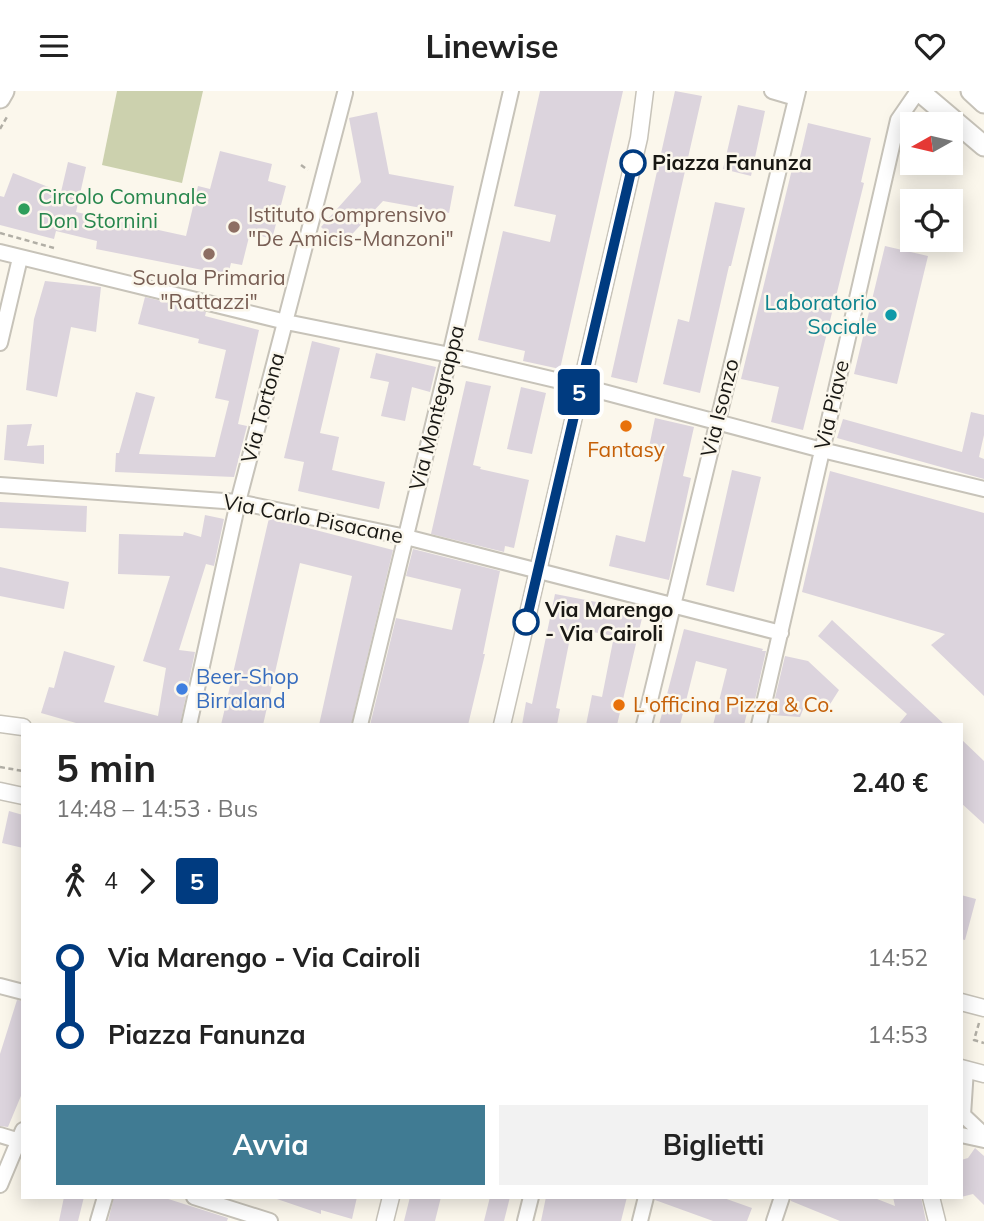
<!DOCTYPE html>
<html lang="it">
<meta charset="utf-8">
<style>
:root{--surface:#fff;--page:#f2f2f2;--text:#222;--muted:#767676;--accent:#407b93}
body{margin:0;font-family:Mulish,sans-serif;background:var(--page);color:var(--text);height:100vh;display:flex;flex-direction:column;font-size:26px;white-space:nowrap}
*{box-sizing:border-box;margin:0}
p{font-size:23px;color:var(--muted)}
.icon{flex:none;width:38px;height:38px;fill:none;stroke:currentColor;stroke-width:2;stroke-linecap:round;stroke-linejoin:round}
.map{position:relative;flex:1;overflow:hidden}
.side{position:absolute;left:21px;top:632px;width:942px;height:476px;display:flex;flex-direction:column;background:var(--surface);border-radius:0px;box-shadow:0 4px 18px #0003}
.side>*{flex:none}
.badge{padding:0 14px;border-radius:5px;font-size:24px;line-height:46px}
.needle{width:46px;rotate:262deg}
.buttons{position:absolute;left:900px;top:21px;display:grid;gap:14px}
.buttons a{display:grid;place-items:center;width:63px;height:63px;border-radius:0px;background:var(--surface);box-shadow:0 4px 18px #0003;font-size:35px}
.map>.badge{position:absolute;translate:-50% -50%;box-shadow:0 0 0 4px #fff}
.legs{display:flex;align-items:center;gap:10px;height:77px;padding:0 35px;font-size:23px}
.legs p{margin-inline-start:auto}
.overview{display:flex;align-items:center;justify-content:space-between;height:119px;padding:0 35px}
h1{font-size:38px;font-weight:700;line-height:52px}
.cta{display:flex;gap:14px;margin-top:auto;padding:14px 35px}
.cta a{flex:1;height:80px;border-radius:0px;background:var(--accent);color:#fff;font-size:28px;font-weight:700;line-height:80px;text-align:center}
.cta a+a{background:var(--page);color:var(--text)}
ul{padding:0 35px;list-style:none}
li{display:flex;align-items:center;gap:24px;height:77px;font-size:26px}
li i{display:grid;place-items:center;width:10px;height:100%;margin:0 9px;background:currentColor}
li i::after{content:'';width:18px;height:18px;margin:-9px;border:5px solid;border-radius:50%;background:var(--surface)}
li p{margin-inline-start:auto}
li:first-child i{background:linear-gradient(#0000 50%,currentColor 0)}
li:last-child i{background:linear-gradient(currentColor 50%,#0000 0)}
header{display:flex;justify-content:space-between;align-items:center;height:91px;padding:0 35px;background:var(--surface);font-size:32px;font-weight:700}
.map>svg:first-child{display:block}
</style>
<header><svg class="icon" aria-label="menu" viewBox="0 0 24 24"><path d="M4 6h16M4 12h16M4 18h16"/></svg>Linewise<svg class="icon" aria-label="heart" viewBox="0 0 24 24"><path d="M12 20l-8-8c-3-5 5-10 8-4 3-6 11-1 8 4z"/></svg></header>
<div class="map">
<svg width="984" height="1130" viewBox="0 0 984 1130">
<rect width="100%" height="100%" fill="#fbf7ec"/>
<path fill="#ccd1ae" d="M117 0H203L182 92 102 74Z"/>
<path fill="#dcd4dd" d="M540 0H623L560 278 523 270 525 260 478 249 503 140 550 151 556 124 514 115Z
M675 0 702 5 637 292 611 286Z
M738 14 765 20 751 85 723 78Z
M377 21 389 83 454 95 449 122 383 110 341 155 321 136 361 91 349 27Z
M808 32 871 47 861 91 864 92 803 339 771 331 779 296 741 288 793 74 798 75Z
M220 60 272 73 268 90 286 95 272 148 250 142 242 174 231 172 228 184 96 158 97 150 56 140 54 148 0 134V105L4 106 13 82 61 101 68 71 86 76 76 121 186 145 198 95 210 98Z
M715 111 745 117 731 175H729L700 302 663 293 678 228 689 231Z
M885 155 928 165 897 293 854 283Z
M45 190 101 196 96 241 71 236 57 306 26 299 34 228Z
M145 206 206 221 205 225 259 239 238 333 247 335 234 386 115 381 116 362H119L136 301 155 306 139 363 215 366 229 310 215 307 226 259 198 252 199 248 138 233Z
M312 250 340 257 320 342 339 346 332 379 385 391 379 418 298 400 304 371 284 367Z
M376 262 436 276 430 301 412 296 405 330 381 325 389 291 370 287Z
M466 290 491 295 473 374 481 376 480 378 529 389 514 457 505 455 504 461 431 443Z
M521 296 546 302 532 363 507 358Z
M971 321 984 324V344L979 366 984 368V388L837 347 843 328 962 361Z
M655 327 694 336 683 385 691 387 669 489 609 475 616 444 645 451 664 365 648 361Z
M32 333 27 355 44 354V373L4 369 7 334Z
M732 379 761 386 734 501 706 494Z
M830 380 984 422V605L931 554 945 543 802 501Z
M0 411 87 415 86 441 0 437Z
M205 424 224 428 214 475 206 473 179 559 195 561 180 634H83L41 622 49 596 54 597 64 560 115 575 104 611 158 625 166 577 143 570 170 485 118 483 119 443 183 445 184 441 201 446Z
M269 427 393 459 351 634H319L352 485 300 472 263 634H221Z
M413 458 500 480 483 563H485L468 634H370L396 527 452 539 461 498 406 485Z
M0 476 69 491 64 518 0 505Z
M555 503 617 515 615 522 642 527 617 634H586L592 604 602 606 614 545 572 537 556 617 560 618 557 634H522L526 611 532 613Z
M832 529 945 634H898L907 623 818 545Z
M684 538 763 558 762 560H766L752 622H747L744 634H713L727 578 696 570 680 634H659Z
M785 565 808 570 839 599 827 618 808 606 800 626 771 624Z
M961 648 984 670V733L961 712Z
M9 720 23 724V757L2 752Z
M961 804 976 808 965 849 961 848Z
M17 909 23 910V1000L8 1036 0 1035V963Z
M975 1057 984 1065V1114L973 1103 961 1106V1069L968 1067Z
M64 1106H84L78 1130H59Z
M114 1106H162L228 1127 227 1130H108Z
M277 1106H357L352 1128 321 1119V1123L277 1108Z
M410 1106H441L435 1130H404Z
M490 1106H510L504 1130H484Z
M546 1106H627L621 1130H541Z
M655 1106H721L752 1117 747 1130H713L655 1109Z
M791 1106H872L895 1115 893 1106H921L926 1130H840L791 1110Z"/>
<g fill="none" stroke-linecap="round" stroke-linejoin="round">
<g stroke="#c7c3b9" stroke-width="18">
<path id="minor" d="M772 0 789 5 797 0
M0 161 286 231 450 264 581 295 822 359 984 398
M0 252 20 167
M0 394 238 411 406 446 781 542
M189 634 238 411 345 2
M360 634 450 264 511 0
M644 634 798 0
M759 634 898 29 918 0
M0 895 23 901
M966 978 963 1024 984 1044
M0 1044 23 1051
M961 1044 984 1049
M0 1094 23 1039
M194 1106 270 1130
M98 1130 105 1106
M525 1130 531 1106
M640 1130 646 1106
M774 1130 782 1106"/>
</g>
<g stroke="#c7c3b9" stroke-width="19">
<path id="tertiary" d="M0 633 23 636
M502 634 639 47 645 0
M0 700 23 705
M961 911 984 917
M961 977 984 983
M931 1106 937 1130
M385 1130 391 1106"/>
</g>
<g stroke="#c7c3b9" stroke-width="23">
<path id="secondary" d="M919 0 984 55
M971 0 984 12
M0 7 4 0"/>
</g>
<path stroke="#b1aea5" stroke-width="2.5" stroke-dasharray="5 3.5" stroke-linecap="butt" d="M0 38 8 24
M301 74 308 79
M0 142 54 157
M0 676 23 680
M979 932 974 949 984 952"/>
<use href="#minor" stroke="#fff" stroke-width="14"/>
<use href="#tertiary" stroke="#fff" stroke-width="16"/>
<use href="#secondary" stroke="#fff" stroke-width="19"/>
</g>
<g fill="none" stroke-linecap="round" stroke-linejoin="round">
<g stroke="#fff" stroke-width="16">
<path id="line-1" d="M526 531 633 72"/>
</g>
<use href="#line-1" stroke="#003b80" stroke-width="10"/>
</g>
<g fill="#fff" stroke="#003b80" stroke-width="3.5">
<circle cx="633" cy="72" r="12"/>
<circle cx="526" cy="531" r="12"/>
</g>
<circle fill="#2e9e5b" stroke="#fbf7ec" stroke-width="2.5" cx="24" cy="118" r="7"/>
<g fill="#8d6e63" stroke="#fbf7ec" stroke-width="2.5">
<circle cx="234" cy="136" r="7"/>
<circle cx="209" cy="163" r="7"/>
</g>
<circle fill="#0f9aa8" stroke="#fbf7ec" stroke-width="2.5" cx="891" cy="224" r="7"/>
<g fill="#e8710a" stroke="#fbf7ec" stroke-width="2.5">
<circle cx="626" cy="335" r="7"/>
<circle cx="619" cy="614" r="7"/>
</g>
<circle fill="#3f7fe0" stroke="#fbf7ec" stroke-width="2.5" cx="182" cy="598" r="7"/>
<g text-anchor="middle" stroke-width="5" stroke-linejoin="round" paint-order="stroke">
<g font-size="21" font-weight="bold" fill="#191814" stroke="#fbf7ec" text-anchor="start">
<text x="652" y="79">Piazza Fanunza</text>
<text x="545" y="526">Via Marengo<tspan x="545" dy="24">- Via Cairoli</tspan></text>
</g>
<g font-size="21" fill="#27864d" stroke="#fbf7ec" text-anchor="start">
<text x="38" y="113">Circolo Comunale<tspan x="38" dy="24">Don Stornini</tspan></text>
</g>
<g font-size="21" fill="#785e54" stroke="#fbf7ec" text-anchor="start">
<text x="248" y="131">Istituto Comprensivo<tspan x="248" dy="24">"De Amicis-Manzoni"</tspan></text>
<text x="209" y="194" text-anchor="middle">Scuola Primaria<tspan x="209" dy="24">"Rattazzi"</tspan></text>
</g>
<g font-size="21" fill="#0d838f" stroke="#fbf7ec" text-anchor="end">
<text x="877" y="219">Laboratorio<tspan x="877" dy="24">Sociale</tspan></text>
</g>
<g font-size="21" fill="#191814" stroke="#fbf7ec">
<text transform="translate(832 314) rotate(-77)" y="7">Via Piave</text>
<text transform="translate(263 317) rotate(-75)" y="7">Via Tortona</text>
<text transform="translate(437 317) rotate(-76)" y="7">Via Montegrappa</text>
<text transform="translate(720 317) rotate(-76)" y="7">Via Isonzo</text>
<text transform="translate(313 428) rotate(11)" y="7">Via Carlo Pisacane</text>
</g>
<g font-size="21" fill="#c56008" stroke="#fbf7ec">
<text x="626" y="366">Fantasy</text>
<text x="633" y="621" text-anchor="start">L'officina Pizza &amp; Co.</text>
</g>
<g font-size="21" fill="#366cbe" stroke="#fbf7ec" text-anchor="start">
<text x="196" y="593">Beer-Shop<tspan x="196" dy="24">Birraland</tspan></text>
</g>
</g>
</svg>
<div class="buttons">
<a><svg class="needle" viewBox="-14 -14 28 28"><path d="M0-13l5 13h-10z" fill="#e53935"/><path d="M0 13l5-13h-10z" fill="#767676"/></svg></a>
<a><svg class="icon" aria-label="locate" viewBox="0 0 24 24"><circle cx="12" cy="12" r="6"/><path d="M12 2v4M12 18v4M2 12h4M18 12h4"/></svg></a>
</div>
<b class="badge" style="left:579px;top:301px;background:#003b80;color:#fff">5</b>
<section class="side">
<div class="overview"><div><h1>5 min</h1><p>14:48 – 14:53 · Bus</p></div><b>2.40 €</b></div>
<div class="legs"><svg class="icon" aria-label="walk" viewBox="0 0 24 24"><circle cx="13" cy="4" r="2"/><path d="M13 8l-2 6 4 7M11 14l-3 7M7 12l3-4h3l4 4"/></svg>4<svg class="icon" aria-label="forward" viewBox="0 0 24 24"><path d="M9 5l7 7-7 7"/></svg><b class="badge" style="background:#003b80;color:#fff">5</b></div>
<ul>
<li><i style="color:#003b80"></i><b>Via Marengo - Via Cairoli</b><p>14:52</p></li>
<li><i style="color:#003b80"></i><b>Piazza Fanunza</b><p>14:53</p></li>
</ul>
<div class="cta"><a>Avvia</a><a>Biglietti</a></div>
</section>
</div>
